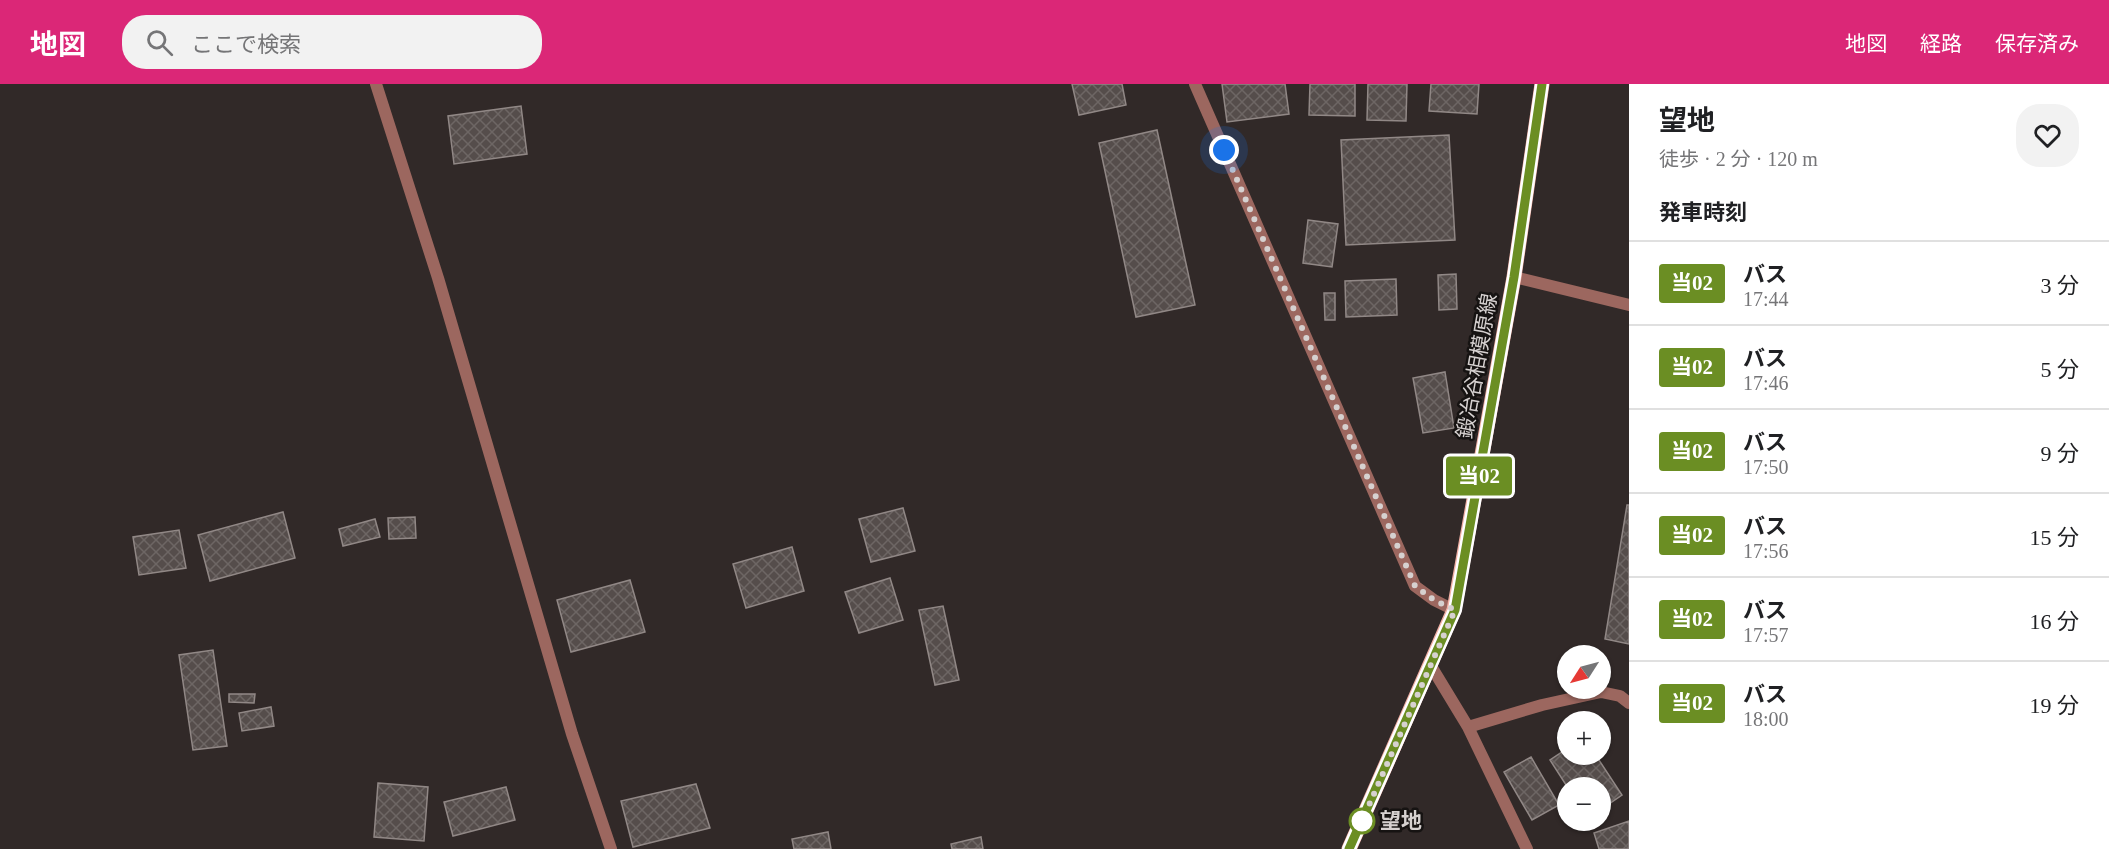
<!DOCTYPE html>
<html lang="ja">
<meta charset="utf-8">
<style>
:root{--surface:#fff;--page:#f2f2f2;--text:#202124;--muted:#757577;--line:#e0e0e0;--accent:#db2777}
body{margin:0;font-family:"Times New Roman","Noto Sans JP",serif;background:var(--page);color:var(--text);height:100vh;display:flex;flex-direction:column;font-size:22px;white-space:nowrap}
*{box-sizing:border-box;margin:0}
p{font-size:20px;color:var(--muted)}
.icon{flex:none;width:33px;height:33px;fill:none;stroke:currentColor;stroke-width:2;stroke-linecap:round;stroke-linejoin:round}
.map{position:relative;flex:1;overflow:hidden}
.panel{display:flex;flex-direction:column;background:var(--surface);width:480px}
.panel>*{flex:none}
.badge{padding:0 12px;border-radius:4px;font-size:21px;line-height:39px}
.needle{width:39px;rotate:234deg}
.fabs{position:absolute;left:1557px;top:561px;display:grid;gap:12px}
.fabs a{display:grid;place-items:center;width:54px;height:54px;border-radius:50%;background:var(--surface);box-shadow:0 2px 4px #0004;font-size:30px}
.you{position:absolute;width:30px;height:30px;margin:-15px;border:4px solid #fff;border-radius:50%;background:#1a73e8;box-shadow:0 0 0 9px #1a73e833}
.map>.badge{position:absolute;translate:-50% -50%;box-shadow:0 0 0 3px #fff}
h2{padding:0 30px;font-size:22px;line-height:54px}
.round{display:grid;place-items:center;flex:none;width:63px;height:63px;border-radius:24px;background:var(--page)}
.overview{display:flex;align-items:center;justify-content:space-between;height:102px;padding:0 30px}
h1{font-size:28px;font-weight:700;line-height:45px}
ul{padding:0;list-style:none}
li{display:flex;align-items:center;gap:18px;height:84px;padding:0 30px;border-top:2px solid var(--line)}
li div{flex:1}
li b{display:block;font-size:22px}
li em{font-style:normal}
li .badge{min-width:66px;font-weight:700;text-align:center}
header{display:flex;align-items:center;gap:36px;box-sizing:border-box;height:84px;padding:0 30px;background:var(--accent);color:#fff}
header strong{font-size:28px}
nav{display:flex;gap:33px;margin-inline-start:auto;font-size:21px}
.search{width:420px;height:54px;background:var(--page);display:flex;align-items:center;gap:15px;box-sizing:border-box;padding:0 21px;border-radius:24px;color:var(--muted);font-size:22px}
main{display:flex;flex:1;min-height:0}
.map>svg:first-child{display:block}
</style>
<header>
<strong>地図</strong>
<div class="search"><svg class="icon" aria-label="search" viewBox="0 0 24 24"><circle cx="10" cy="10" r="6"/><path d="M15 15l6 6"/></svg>ここで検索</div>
<nav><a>地図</a><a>経路</a><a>保存済み</a></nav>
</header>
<main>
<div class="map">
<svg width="1629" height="765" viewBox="0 0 1629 765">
<defs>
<pattern id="building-cross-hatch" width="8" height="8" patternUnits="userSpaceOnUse" patternTransform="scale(1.5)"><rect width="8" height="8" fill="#554d4b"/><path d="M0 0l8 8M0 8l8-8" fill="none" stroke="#6d6664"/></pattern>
</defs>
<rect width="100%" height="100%" fill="#312928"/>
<path fill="url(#building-cross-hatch)" stroke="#918886" stroke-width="1.5" d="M1072 0H1122L1126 21 1079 31Z
M1222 0H1285L1289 30 1227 38Z
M1310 0H1355V32L1309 31Z
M1368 0H1407L1406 37 1367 36Z
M1431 0H1479L1477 30 1429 27Z
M521 22 527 70 454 80 448 32Z
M1157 46 1195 221 1136 233 1099 59Z
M1449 51 1455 156 1346 161 1341 56Z
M1308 136 1338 140 1332 183 1303 179Z
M1456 190 1457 225 1439 226 1438 191Z
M1396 195 1397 231 1346 233 1345 197Z
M1324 209H1335V236H1325Z
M1445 288 1454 344 1423 349 1413 294Z
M1627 421H1629V560L1605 555Z
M903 424 915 467 871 478 859 435Z
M283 428 295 474 210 497 198 451Z
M415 433 416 454 389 455 388 434Z
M375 435 380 453 343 462 339 445Z
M179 446 186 484 139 491 133 453Z
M792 463 804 507 746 524 733 480Z
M890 494 903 536 859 549 845 508Z
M630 496 645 548 571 568 557 516Z
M943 522 959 596 935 601 919 526Z
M213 566 227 662 193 666 179 571Z
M229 610H255L254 619 229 618Z
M271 623 274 642 242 647 239 629Z
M1568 664V670H1595L1622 711 1600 726V704H1568L1550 676Z
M1531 673 1559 721 1532 736 1504 688Z
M378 699 428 703 424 757 374 753Z
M696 700 710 744 633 763 621 717Z
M506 703 515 736 453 752 444 718Z
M1629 737V765H1599L1594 749Z
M828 748 831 765H794L792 755Z
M981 753 983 765H952L951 760Z"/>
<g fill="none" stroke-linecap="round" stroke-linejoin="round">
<path stroke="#9c675f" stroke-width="12" d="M376 0 438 194 572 650 611 765
M1195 0 1415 502 1434 516 1454 526
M1514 193 1629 221
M1431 582 1468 643 1527 765
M1468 643 1542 621 1601 608 1620 612 1629 619"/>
<path stroke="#f1b0a5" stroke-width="15" d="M1349 765 1454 526 1514 193 1542 0"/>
</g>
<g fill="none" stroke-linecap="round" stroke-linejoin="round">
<g stroke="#fff" stroke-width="14">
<path id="line" d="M1349 765 1455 526 1514 193 1542 0"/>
</g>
<use href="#line" stroke="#6b8e23" stroke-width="9"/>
<path stroke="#d6d1d0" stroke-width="6" stroke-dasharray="0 10.8" d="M1224 66 1415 502 1434 516 1455 526 1362 737"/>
</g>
<circle fill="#fff" stroke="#6b8e23" stroke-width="3" cx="1362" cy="737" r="12"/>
<g text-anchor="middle" stroke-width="5" stroke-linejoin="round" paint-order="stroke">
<g font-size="21" fill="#d6d1d0" stroke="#161312">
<text transform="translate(1477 282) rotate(-80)" y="7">鍛冶谷相模原線</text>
</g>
<g font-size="21" font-weight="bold" fill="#d6d1d0" stroke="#161312" text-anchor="start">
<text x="1380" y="744">望地</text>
</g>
</g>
</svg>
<div class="fabs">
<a><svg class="needle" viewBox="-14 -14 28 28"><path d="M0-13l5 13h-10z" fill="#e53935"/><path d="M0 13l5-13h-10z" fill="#757577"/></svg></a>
<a>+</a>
<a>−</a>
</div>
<div class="you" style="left:1224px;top:66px"></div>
<b class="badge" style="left:1479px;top:392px;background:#6b8e23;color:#fff">当02</b>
</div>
<section class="panel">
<div class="overview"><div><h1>望地</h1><p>徒歩 · 2 分 · 120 m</p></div><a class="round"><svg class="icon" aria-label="heart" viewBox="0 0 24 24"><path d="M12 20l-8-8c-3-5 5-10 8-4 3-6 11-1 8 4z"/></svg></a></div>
<h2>発車時刻</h2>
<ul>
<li><span class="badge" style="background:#6b8e23;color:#fff">当02</span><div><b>バス</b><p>17:44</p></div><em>3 分</em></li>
<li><span class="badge" style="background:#6b8e23;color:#fff">当02</span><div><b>バス</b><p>17:46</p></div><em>5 分</em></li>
<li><span class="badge" style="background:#6b8e23;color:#fff">当02</span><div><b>バス</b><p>17:50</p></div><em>9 分</em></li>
<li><span class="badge" style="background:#6b8e23;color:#fff">当02</span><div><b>バス</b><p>17:56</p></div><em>15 分</em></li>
<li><span class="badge" style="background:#6b8e23;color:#fff">当02</span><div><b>バス</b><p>17:57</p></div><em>16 分</em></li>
<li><span class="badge" style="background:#6b8e23;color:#fff">当02</span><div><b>バス</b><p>18:00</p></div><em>19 分</em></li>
</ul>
</section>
</main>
